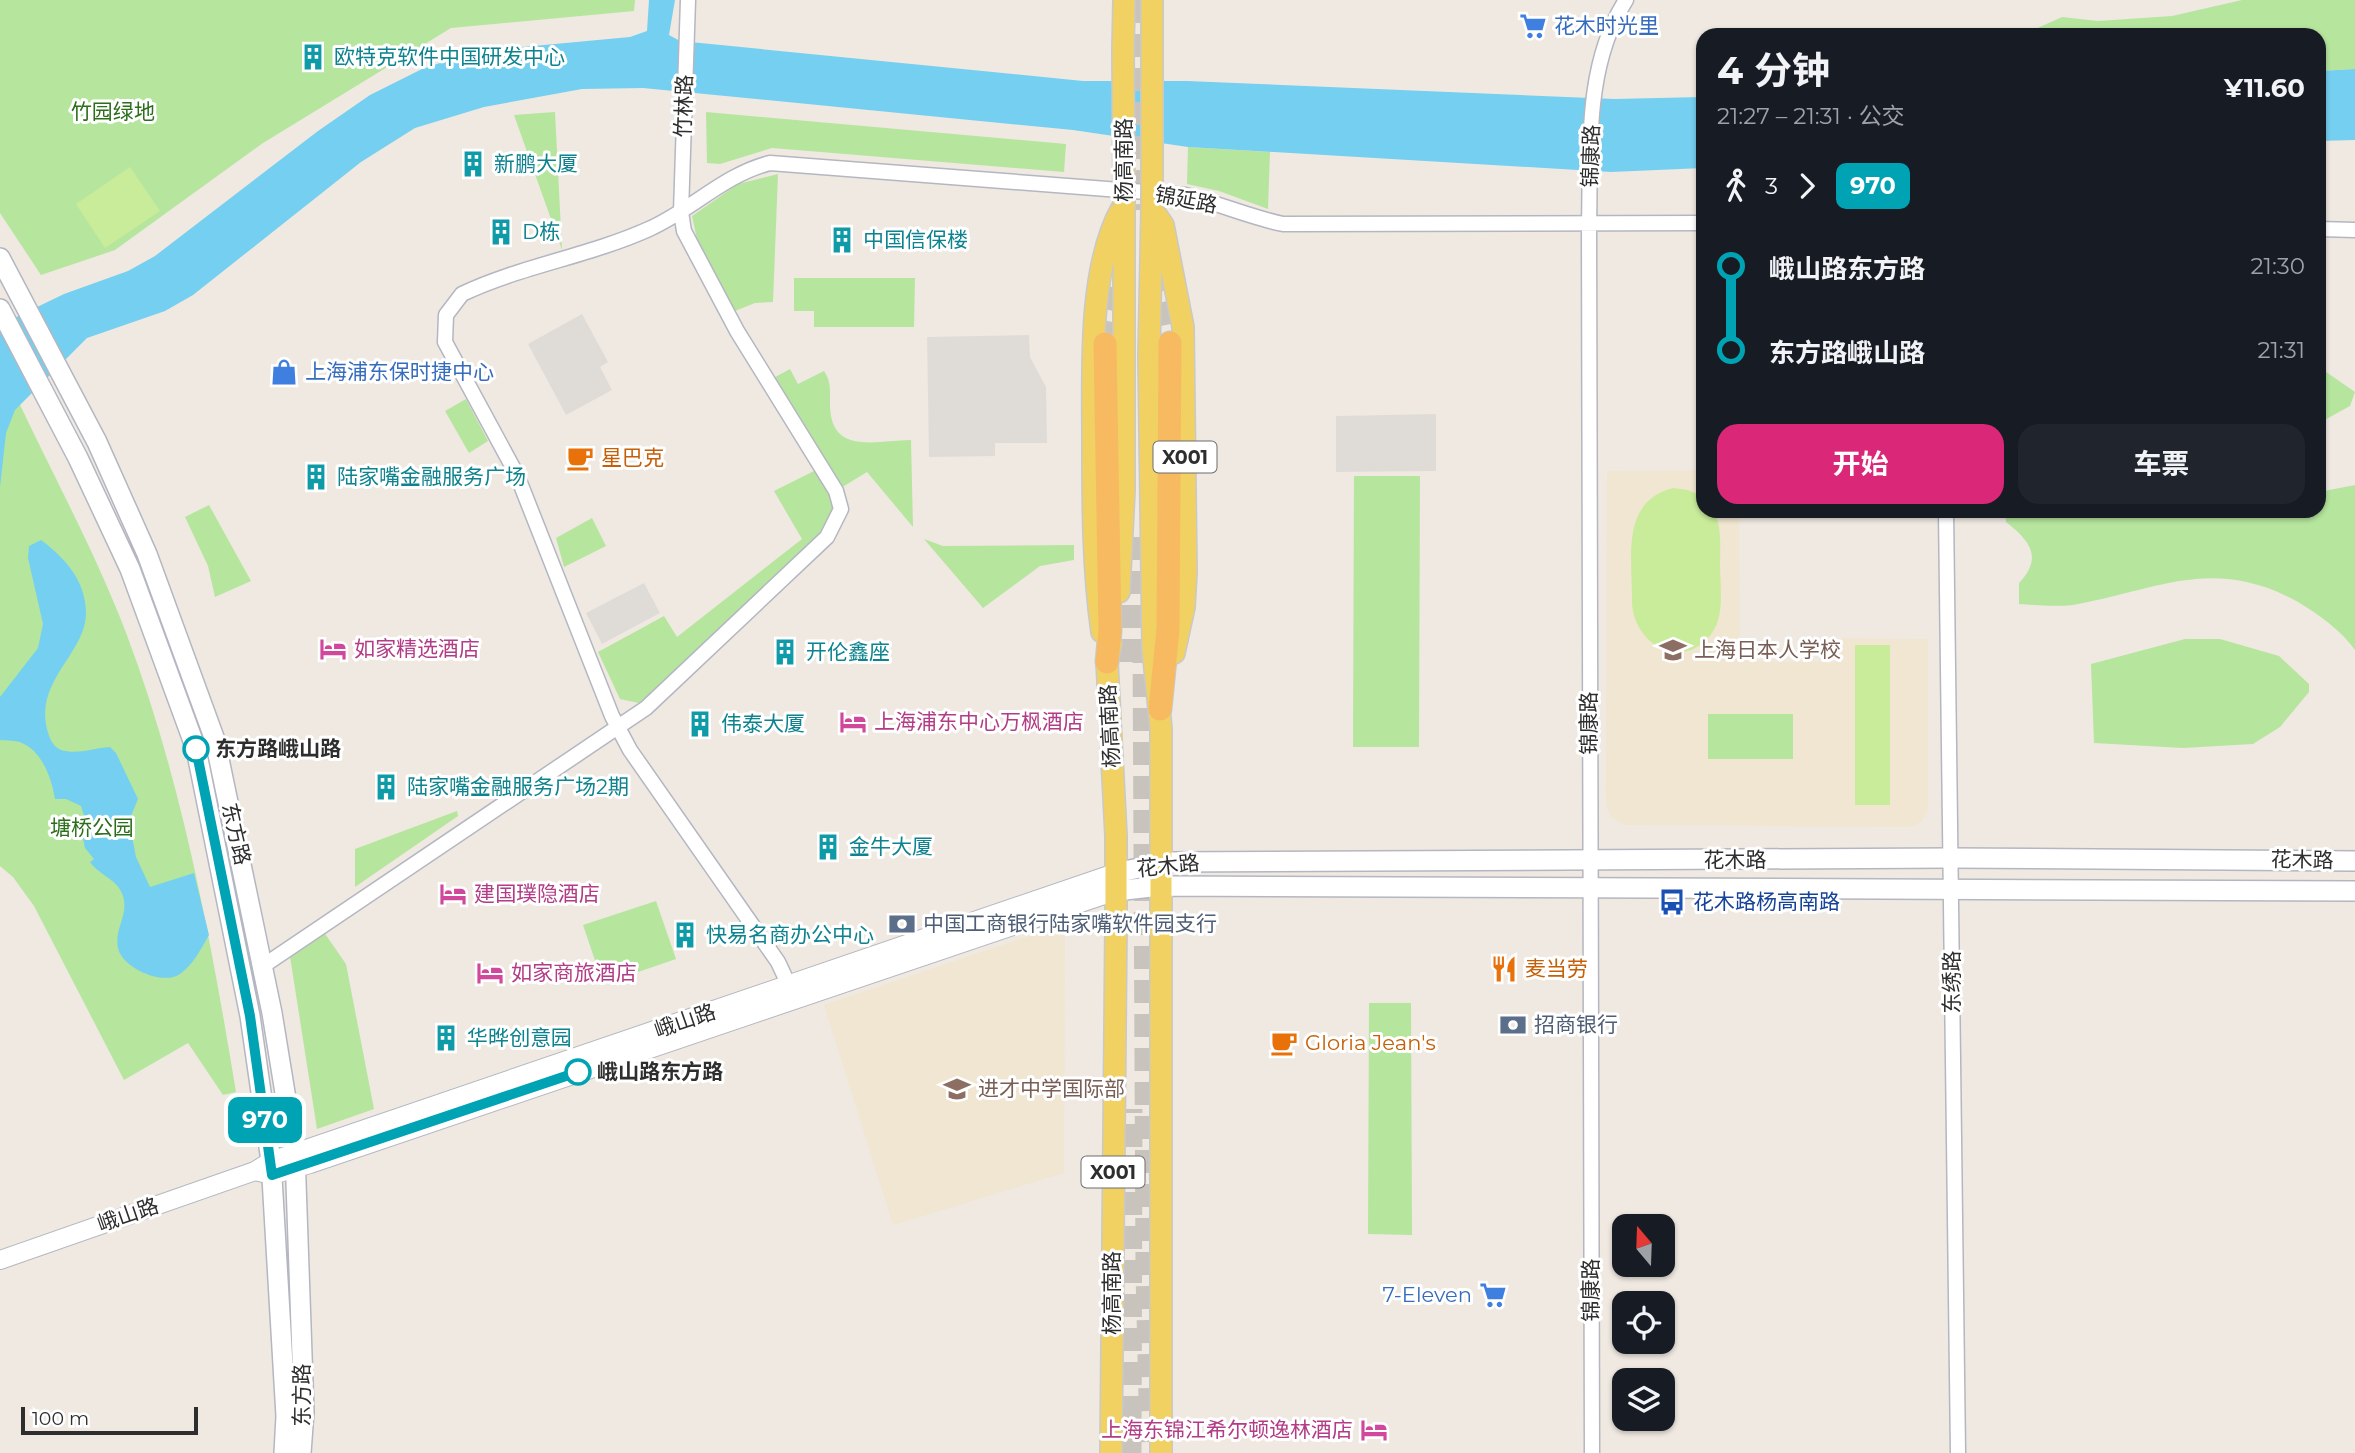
<!DOCTYPE html>
<html lang="zh">
<meta charset="utf-8">
<style>
:root{--surface:#171b24;--page:#20242c;--text:#f1f3f6;--muted:#9ea1a6;--accent:#db2777}
body{margin:0;font-family:Montserrat,"Noto Sans SC",sans-serif;background:var(--page);color:var(--text);height:100vh;display:flex;flex-direction:column;font-size:26px;white-space:nowrap}
*{box-sizing:border-box;margin:0}
p{font-size:23px;color:var(--muted)}
.icon{flex:none;width:38px;height:38px;fill:none;stroke:currentColor;stroke-width:2;stroke-linecap:round;stroke-linejoin:round}
.map{position:relative;flex:1;overflow:hidden}
.drawer{position:absolute;left:1696px;top:28px;width:630px;height:490px;display:flex;flex-direction:column;background:var(--surface);border-radius:21px;box-shadow:0 2px 5px #0004}
.drawer>*{flex:none}
.badge{padding:0 14px;border-radius:10px;font-size:24px;line-height:46px}
.needle{width:46px;rotate:341deg}
.controls{position:absolute;left:1612px;top:1214px;display:grid;gap:14px}
.controls a{display:grid;place-items:center;width:63px;height:63px;border-radius:14px;background:var(--surface);box-shadow:0 2px 5px #0004;font-size:35px}
.scale{position:absolute;left:21px;bottom:18px;width:177px;box-sizing:border-box;padding-left:7px;border:4px solid #2e2e2e;border-top:0;font-size:19px;line-height:24px;white-space:nowrap;color:#2e2e2e;-webkit-text-stroke:5px #fff;paint-order:stroke}
.map>.badge{position:absolute;translate:-50% -50%;box-shadow:0 0 0 4px #fff}
.legs{display:flex;align-items:center;gap:10px;height:77px;padding:0 21px;font-size:23px}
.legs p{margin-inline-start:auto}
.headline{display:flex;align-items:center;justify-content:space-between;height:119px;padding:0 21px}
h1{font-size:38px;font-weight:700;line-height:52px}
.button{display:flex;gap:14px;margin-top:auto;padding:14px 21px}
.button a{flex:1;height:80px;border-radius:21px;background:var(--accent);color:#fff;font-size:28px;font-weight:700;line-height:80px;text-align:center}
.button a+a{background:var(--page);color:var(--text)}
ul{padding:0 21px;list-style:none}
li{display:flex;align-items:center;gap:24px;height:84px;font-size:26px}
li i{display:grid;place-items:center;width:10px;height:100%;margin:0 9px;background:currentColor}
li i::after{content:'';width:18px;height:18px;margin:-9px;border:5px solid;border-radius:50%;background:var(--surface)}
li p{margin-inline-start:auto}
li:first-child i{background:linear-gradient(#0000 50%,currentColor 0)}
li:last-child i{background:linear-gradient(currentColor 50%,#0000 0)}
.map>svg:first-child{display:block}
</style>
<div class="map">
<svg width="2355" height="1453" viewBox="0 0 2355 1453">
<rect width="100%" height="100%" fill="#efe9e1"/>
<path fill="#f0e6d1" d="M1703 470V511H1739L1740 661 1841 662 1842 638 1928 639V810L1922 821 1912 827 1625 825 1611 817 1606 805 1607 471Z
M1065 924 1064 1173 893 1225 824 1005Z"/>
<path fill="#b6e59e" d="M0 0H635L634 11 451 28 263 143 115 250 41 275 0 213Z
M2242 0H2355V69L2319 71V35H2022L2062 17 2098 21 2172 16Z
M555 112 562 250 514 115Z
M706 112 1066 144 1064 172 772 148 720 164 707 163Z
M1188 147 1270 152 1268 209 1219 191 1187 184Z
M778 174 773 302 755 303 735 311 698 244 692 216 738 184Z
M794 278H915L914 327H814V311H794Z
M0 361C40 452 89 537 125 630 182 780 210 935 236 1092L223 1095 188 1043 124 1080 34 906 13 877 0 866Z
M2319 367 2355 392 2350 406 2319 423Z
M790 369 798 384 824 371C831 381 830 390 830 402 829 455 873 441 911 440L913 527 867 472 836 491 768 381Z
M466 399 488 441 469 453 445 411Z
M816 470 834 502 831 524 796 562 639 703 620 699 598 652 664 616 677 637 802 539 774 491Z
M1354 476H1420L1419 747H1353Z
M2355 485V650C2341 630 2318 614 2298 602 2213 555 2158 590 2073 605 2056 607 2036 605 2019 604V583C2044 557 2029 540 2006 522L2005 511H2319V492Z
M209 505 251 581 215 597 208 566 185 517Z
M592 518 606 546 564 567 556 538Z
M924 539 943 546 1074 545V560L1040 566 983 608Z
M2185 639H2220L2279 656 2309 684V692L2280 727 2253 744 2183 748 2094 743 2091 664Z
M1708 714H1793V759H1708Z
M457 811 458 816 355 887V849Z
M656 901 676 959 603 984 583 925Z
M321 928 346 964 374 1109 317 1129 289 950Z
M1369 1003H1411L1412 1235 1368 1234Z"/>
<path fill="#c9ec9a" d="M130 167 160 211 105 248 76 204Z
M1673 488 1688 490 1702 496 1703 511H1714C1722 528 1720 546 1720 564 1720 585 1725 615 1712 633 1684 672 1635 646 1632 604 1633 560 1619 502 1673 488Z
M1855 645H1890V805H1855Z"/>
<path fill="#dfdcd8" d="M582 314 608 362 600 367 612 390 566 415 528 344Z
M1029 335 1030 357 1046 387 1047 443H995V456L929 457 927 337Z
M1436 414V471L1336 472V416Z
M644 583 660 613 602 644 586 613Z"/>
<path fill="#75cff0" d="M649 0H675L669 35 680 41 1083 81H1187L1614 99 1703 97V168L1611 172 1188 147 1073 130 643 88 582 89 484 107 415 128 361 162 193 295 165 311 87 338 15 410 6 433 0 487V325L64 294 128 271 155 256 318 131 370 95 422 69 443 62 512 48 630 37 647 31Z
M2355 69V140L2319 141V71Z
M41 540C66 559 86 581 86 614 85 654 35 680 47 729 49 737 52 746 61 750 76 755 94 748 110 747L116 753 138 799 129 821 136 857 150 887 194 873 209 935C201 949 193 965 180 974 163 986 122 968 118 948 114 929 129 915 123 896 118 879 100 876 90 862L94 859 85 848 80 825 86 822 81 806 66 799H55C52 780 43 752 22 743 17 740 6 741 0 740V697L38 648 43 624 28 558 29 546Z"/>
<g fill="none" stroke-linecap="round" stroke-linejoin="round">
<path stroke="#c8c4bd" stroke-width="23" stroke-dasharray="23 11" stroke-linecap="butt" d="M1139 0 1142 210
M1155 269 1170 343
M1105 344 1120 275
M1144 640 1147 1272 1151 1442
M1131 662V532
M1130 1453 1131 1109"/>
<g stroke="#b4b7c1" stroke-width="17">
<path id="minor" d="M2319 229 2355 230
M1946 511 1958 1453
M263 966 646 708 827 537 841 509 836 491 737 331 684 231 681 212 688 0
M792 992 778 962 630 750 612 716 517 475 445 342 446 315 462 294C521 266 589 256 649 229 692 210 723 175 770 163L1185 195C1218 203 1249 217 1283 224L1703 223
M1592 1453 1589 224C1591 149 1584 66 1626 0"/>
</g>
<g stroke="#b4b7c1" stroke-width="20">
<path id="tertiary" d="M259 1172 272 1175 310 1164 1116 891
M0 1260 255 1171 271 1161 1115 873"/>
</g>
<g stroke="#b4b7c1" stroke-width="22">
<path id="secondary" d="M0 258 97 442 147 554 215 740 272 1013 295 1154 304 1412 301 1453
M0 309 78 458 130 569 196 749 250 1016 271 1161 286 1416 284 1453
M1115 873 1168 862 1950 858 2355 861
M1116 891 1160 886 2355 891"/>
</g>
<g stroke="#c9c9c9" stroke-width="24">
<path id="primary" d="M1123 50 1124 0
M1152 52V0
M1152 208 1149 357 1153 649 1161 729V1453
M1154 212 1163 225 1183 327 1186 572 1184 607 1174 653
M1119 592 1124 490V206
M1102 632C1093 568 1093 505 1093 441 1093 373 1088 270 1121 210
M1111 644 1107 662 1116 836V922L1111 1453"/>
</g>
<g stroke="#c9c9c9" stroke-width="25">
<path id="trunk" d="M1105 344 1110 631 1107 662
M1160 709 1168 629 1170 343"/>
</g>
<use href="#minor" stroke="#fff" stroke-width="14"/>
<use href="#tertiary" stroke="#fff" stroke-width="18"/>
<use href="#secondary" stroke="#fff" stroke-width="19"/>
<use href="#primary" stroke="#f2d163" stroke-width="21"/>
<use href="#trunk" stroke="#f8ba60" stroke-width="23"/>
<g stroke="#c9c9c9" stroke-width="24" stroke-linecap="butt">
<path id="primary-bridge" d="M1123 50 1124 206
M1152 208V52"/>
</g>
<use href="#primary-bridge" stroke="#f2d163" stroke-width="21"/>
</g>
<g fill="none" stroke-linecap="round" stroke-linejoin="round">
<g stroke="#fff" stroke-width="16">
<path id="line-1" d="M196 749 250 1016 272 1175 578 1072"/>
</g>
<use href="#line-1" stroke="#00a3b4" stroke-width="10"/>
</g>
<defs>
<g id="supermarket-bare" transform="scale(2.1)"><path d="M-6-5.5h2.5l.6 2H6L4.5 2H-2.5L-4.4-4H-6ZM-1.5 3.2a1.3 1.3 0 1 0 .1 0ZM3 3.2a1.3 1.3 0 1 0 .1 0Z" fill="#3f7fe0" stroke="#fff" stroke-width="2.5" paint-order="stroke"/></g>
<g id="building-bare" transform="scale(2.1)"><path d="M-4-6H4V6H1V3H-1V6H-4ZM-2.5-4.3h1.7v1.8h-1.7ZM.8-4.3h1.7v1.8H.8ZM-2.5-1h1.7V.8h-1.7ZM.8-1h1.7V.8H.8Z" fill="#0f9aa8" stroke="#fff" stroke-width="2.5" paint-order="stroke"/></g>
<g id="shop-bare" transform="scale(2.1)"><path d="M-5-2.5h2.3a2.7 3.5 0 0 1 5.4 0H5L5.5 6h-11ZM-1.5-2.5h3a1.5 2.3 0 0 0-3 0Z" fill="#3f7fe0" stroke="#fff" stroke-width="2.5" paint-order="stroke"/></g>
<g id="cafe-bare" transform="scale(2.1)"><path d="M-5.5-4.5H6V0H3Q3 3.5 0 3.5H-2.5Q-5.5 3.5-5.5 0ZM3-3.2v2h1.7v-2ZM-6 4.5H4V6H-6Z" fill="#e8710a" stroke="#fff" stroke-width="2.5" paint-order="stroke"/></g>
<g id="hotel-bare" transform="scale(2.1)"><path d="M-6-4.5h1.5V1H6V5H4.5V3h-9V5H-6ZM-4 0a1.8 1.8 0 1 1 3.6 0ZM.5 0V-2.5h3Q6-2.5 6 0Z" fill="#d1479c" stroke="#fff" stroke-width="2.5" paint-order="stroke"/></g>
<g id="school-bare" transform="scale(2.1)"><path d="M0-5L7-2L0 1L-7-2ZM-4 1L0 2.5L4 1V4Q0 6-4 4Z" fill="#8d6e63" stroke="#fff" stroke-width="2.5" paint-order="stroke"/></g>
<g id="bus-bare" transform="scale(2.1)"><path d="M-5-6H5V4H4V6H2V4H-2V6H-4V4H-5ZM-3.5-4V0h7V-4ZM-3.5 1.2v1.5H-2V1.2ZM2 1.2v1.5H3.5V1.2Z" fill="#1a4fb4" stroke="#fff" stroke-width="2.5" paint-order="stroke"/></g>
<g id="bank-bare" transform="scale(2.1)"><path d="M-6-4H6V4H-6ZM0-2.3a2.3 2.3 0 1 0 0 4.6a2.3 2.3 0 1 0 0-4.6Z" fill="#5c6f8a" stroke="#fff" stroke-width="2.5" paint-order="stroke"/></g>
<g id="restaurant-bare" transform="scale(2.1)"><path d="M-5-6h1v4h1v-4h1v4h1v-4h1v5L-1.5 .5V6h-2V.5L-5-1ZM5-6V6H3V1.5H1.5Q1.5-4 5-6Z" fill="#e8710a" stroke="#fff" stroke-width="2.5" paint-order="stroke"/></g>
</defs>
<g fill-rule="evenodd">
<use href="#supermarket-bare" x="1533" y="26"/>
<use href="#building-bare" x="313" y="57"/>
<use href="#building-bare" x="473" y="164"/>
<use href="#building-bare" x="501" y="232"/>
<use href="#building-bare" x="842" y="240"/>
<use href="#shop-bare" x="284" y="372"/>
<use href="#cafe-bare" x="580" y="458"/>
<use href="#building-bare" x="316" y="477"/>
<use href="#hotel-bare" x="333" y="649"/>
<use href="#school-bare" x="1673" y="650"/>
<use href="#building-bare" x="785" y="652"/>
<use href="#hotel-bare" x="853" y="722"/>
<use href="#building-bare" x="700" y="724"/>
<use href="#building-bare" x="386" y="787"/>
<use href="#building-bare" x="828" y="847"/>
<use href="#hotel-bare" x="453" y="894"/>
<use href="#bus-bare" x="1672" y="902"/>
<use href="#bank-bare" x="902" y="924"/>
<use href="#building-bare" x="685" y="935"/>
<use href="#restaurant-bare" x="1504" y="969"/>
<use href="#hotel-bare" x="490" y="973"/>
<use href="#bank-bare" x="1513" y="1025"/>
<use href="#building-bare" x="446" y="1038"/>
<use href="#cafe-bare" x="1284" y="1043"/>
<use href="#school-bare" x="957" y="1089"/>
<use href="#supermarket-bare" x="1493" y="1295"/>
<use href="#hotel-bare" x="1374" y="1430"/>
</g>
<g fill="#fff" stroke="#00a3b4" stroke-width="3.5">
<circle cx="196" cy="749" r="12"/>
<circle cx="578" cy="1072" r="12"/>
</g>
<g text-anchor="middle" stroke-width="6" stroke-linejoin="round" paint-order="stroke">
<g fill="#fff" stroke="#6d6d6d" stroke-width="2">
<rect x="1153.5" y="441.5" width="63" height="31" rx="5"/>
<rect x="1081.5" y="1156.5" width="63" height="31" rx="5"/>
</g>
<g font-size="19" font-weight="bold" fill="#2e2e2e">
<text x="1185" y="464">X001</text>
<text x="1113" y="1179">X001</text>
</g>
<g font-size="21" fill="#366cbe" stroke="#fff" text-anchor="start">
<text x="1554" y="33">花木时光里</text>
<text x="305" y="379">上海浦东保时捷中心</text>
<text x="1472" y="1302" text-anchor="end">7-Eleven</text>
</g>
<g font-size="21" fill="#0d838f" stroke="#fff" text-anchor="start">
<text x="334" y="64">欧特克软件中国研发中心</text>
<text x="494" y="171">新鹏大厦</text>
<text x="522" y="239">D栋</text>
<text x="863" y="247">中国信保楼</text>
<text x="337" y="484">陆家嘴金融服务广场</text>
<text x="806" y="659">开伦鑫座</text>
<text x="721" y="731">伟泰大厦</text>
<text x="407" y="794">陆家嘴金融服务广场2期</text>
<text x="849" y="854">金牛大厦</text>
<text x="706" y="942">快易名商办公中心</text>
<text x="467" y="1045">华晔创意园</text>
</g>
<g font-size="21" fill="#2e2e2e" stroke="#fff">
<text transform="translate(684 106) rotate(-88)" y="7">竹林路</text>
<text transform="translate(1591 156) rotate(-88)" y="7">锦康路</text>
<text transform="translate(1124 160) rotate(-90)" y="7">杨高南路</text>
<text transform="translate(1186 200) rotate(11)" y="7">锦延路</text>
<text transform="translate(1589 723) rotate(-90)" y="7">锦康路</text>
<text transform="translate(1110 726) rotate(-93)" y="7">杨高南路</text>
<text transform="translate(236 834) rotate(77)" y="7">东方路</text>
<text x="1735" y="867">花木路</text>
<text transform="translate(2302 860) rotate(1)" y="7">花木路</text>
<text transform="translate(1168 866) rotate(-6)" y="7">花木路</text>
<text transform="translate(1952 982) rotate(-90)" y="7">东绣路</text>
<text transform="translate(685 1021) rotate(-19)" y="7">峨山路</text>
<text transform="translate(128 1215) rotate(-19)" y="7">峨山路</text>
<text transform="translate(1591 1290) rotate(-90)" y="7">锦康路</text>
<text transform="translate(1112 1293) rotate(-90)" y="7">杨高南路</text>
<text transform="translate(302 1395) rotate(-90)" y="7">东方路</text>
</g>
<g font-size="21" fill="#2c6e1b" stroke="#fff">
<text x="113" y="119">竹园绿地</text>
<text x="92" y="835">塘桥公园</text>
</g>
<g font-size="21" fill="#c56008" stroke="#fff" text-anchor="start">
<text x="601" y="465">星巴克</text>
<text x="1525" y="976">麦当劳</text>
<text x="1305" y="1050">Gloria Jean's</text>
</g>
<g font-size="21" fill="#b23c85" stroke="#fff" text-anchor="start">
<text x="354" y="656">如家精选酒店</text>
<text x="874" y="729">上海浦东中心万枫酒店</text>
<text x="474" y="901">建国璞隐酒店</text>
<text x="511" y="980">如家商旅酒店</text>
<text x="1353" y="1437" text-anchor="end">上海东锦江希尔顿逸林酒店</text>
</g>
<g font-size="21" fill="#785e54" stroke="#fff" text-anchor="start">
<text x="1694" y="657">上海日本人学校</text>
<text x="978" y="1096">进才中学国际部</text>
</g>
<g font-size="21" font-weight="bold" fill="#2e2e2e" stroke="#fff" text-anchor="start">
<text x="215" y="756">东方路峨山路</text>
<text x="597" y="1079">峨山路东方路</text>
</g>
<g font-size="21" fill="#164399" stroke="#fff" text-anchor="start">
<text x="1693" y="909">花木路杨高南路</text>
</g>
<g font-size="21" fill="#4e5e75" stroke="#fff" text-anchor="start">
<text x="923" y="931">中国工商银行陆家嘴软件园支行</text>
<text x="1534" y="1032">招商银行</text>
</g>
</g>
</svg>
<div class="controls">
<a><svg class="needle" viewBox="-14 -14 28 28"><path d="M0-13l5 13h-10z" fill="#e53935"/><path d="M0 13l5-13h-10z" fill="#9ea1a6"/></svg></a>
<a><svg class="icon" aria-label="locate" viewBox="0 0 24 24"><circle cx="12" cy="12" r="6"/><path d="M12 2v4M12 18v4M2 12h4M18 12h4"/></svg></a>
<a><svg class="icon" aria-label="layers" viewBox="0 0 24 24"><path d="M12 4l9 5-9 5-9-5zM3 14l9 5 9-5"/></svg></a>
</div>
<div class="scale">100 m</div>
<b class="badge" style="left:265px;top:1120px;background:#00a3b4;color:#fff">970</b>
<section class="drawer">
<div class="headline"><div><h1>4 分钟</h1><p>21:27 – 21:31 · 公交</p></div><b>¥11.60</b></div>
<div class="legs"><svg class="icon" aria-label="walk" viewBox="0 0 24 24"><circle cx="13" cy="4" r="2"/><path d="M13 8l-2 6 4 7M11 14l-3 7M7 12l3-4h3l4 4"/></svg>3<svg class="icon" aria-label="forward" viewBox="0 0 24 24"><path d="M9 5l7 7-7 7"/></svg><b class="badge" style="background:#00a3b4;color:#fff">970</b></div>
<ul>
<li><i style="color:#00a3b4"></i><b>峨山路东方路</b><p>21:30</p></li>
<li><i style="color:#00a3b4"></i><b>东方路峨山路</b><p>21:31</p></li>
</ul>
<div class="button"><a>开始</a><a>车票</a></div>
</section>
</div>
